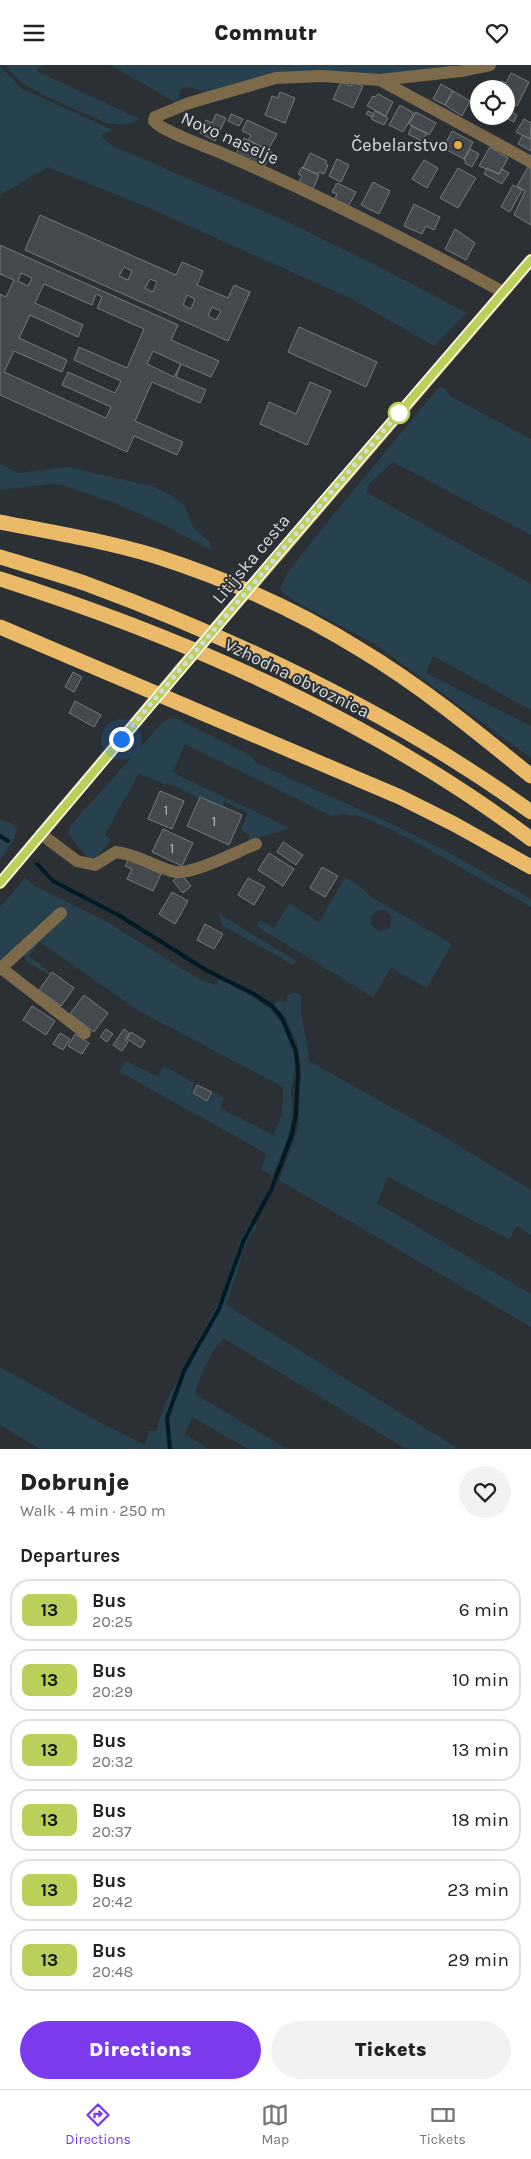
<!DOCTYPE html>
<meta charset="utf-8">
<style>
:root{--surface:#fff;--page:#f2f2f2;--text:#222;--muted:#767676;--line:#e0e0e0;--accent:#7c3aed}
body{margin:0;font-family:Karla,sans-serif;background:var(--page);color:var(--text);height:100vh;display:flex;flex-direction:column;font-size:19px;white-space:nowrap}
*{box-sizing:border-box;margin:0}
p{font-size:16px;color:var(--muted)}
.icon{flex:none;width:28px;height:28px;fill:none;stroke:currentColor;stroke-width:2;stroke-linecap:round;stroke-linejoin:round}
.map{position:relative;height:1384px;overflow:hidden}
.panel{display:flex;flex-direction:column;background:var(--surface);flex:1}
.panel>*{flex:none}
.badge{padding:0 10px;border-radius:8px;font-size:18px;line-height:32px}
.controls{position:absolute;left:470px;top:15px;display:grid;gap:10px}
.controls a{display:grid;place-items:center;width:45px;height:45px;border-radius:50%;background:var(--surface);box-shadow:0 5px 20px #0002;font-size:25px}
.you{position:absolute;width:25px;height:25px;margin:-12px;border:4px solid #fff;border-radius:50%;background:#1a73e8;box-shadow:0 0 0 8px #1a73e833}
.map>.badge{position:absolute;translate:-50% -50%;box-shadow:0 0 0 2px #fff}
h2{padding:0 20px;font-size:19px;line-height:45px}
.round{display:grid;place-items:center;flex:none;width:52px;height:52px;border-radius:26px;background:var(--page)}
.head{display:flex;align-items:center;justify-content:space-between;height:85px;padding:0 20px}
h1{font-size:24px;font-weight:800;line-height:38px}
.cta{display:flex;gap:10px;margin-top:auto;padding:10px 20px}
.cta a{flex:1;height:58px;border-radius:30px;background:var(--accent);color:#fff;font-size:20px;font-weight:800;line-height:58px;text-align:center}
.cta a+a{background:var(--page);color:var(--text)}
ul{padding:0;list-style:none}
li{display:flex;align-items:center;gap:15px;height:62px;margin:0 10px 8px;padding:0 10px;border:2px solid var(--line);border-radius:20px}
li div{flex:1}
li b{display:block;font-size:19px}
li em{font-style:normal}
li .badge{min-width:55px;font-weight:700;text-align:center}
header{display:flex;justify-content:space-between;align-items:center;height:65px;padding:0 20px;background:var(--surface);font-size:22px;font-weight:800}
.dock{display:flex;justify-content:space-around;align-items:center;height:70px;border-top:1px solid var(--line);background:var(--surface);font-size:14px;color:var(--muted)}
.dock a{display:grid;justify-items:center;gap:2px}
.dock .current{color:var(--accent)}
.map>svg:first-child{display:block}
</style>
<header><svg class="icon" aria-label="menu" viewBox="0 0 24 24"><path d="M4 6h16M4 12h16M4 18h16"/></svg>Commutr<svg class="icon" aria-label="heart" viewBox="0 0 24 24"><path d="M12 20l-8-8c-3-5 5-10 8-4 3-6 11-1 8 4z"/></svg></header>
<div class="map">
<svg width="531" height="1384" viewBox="0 0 531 1384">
<rect width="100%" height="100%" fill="#2a3033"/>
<path fill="#28414e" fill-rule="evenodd" d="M5 0H43L36 6 140 54 126 60 106 58 41 29 21 17Z
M110 0H482L413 10 284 9 210 32C199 25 193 19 180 25L179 39Z
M0 1 21 23 113 65 101 71 111 80 279 153 372 198 467 248 434 281 350 233 149 143 48 102 0 130Z
M439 322 444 323 450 331 531 374V470L393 397 369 419 367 428 531 519V645L433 591 426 608 531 661V693L375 579 303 541 283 528 280 523 288 507 329 455Z
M0 399 18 408 67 402 156 422 184 439 194 463 210 477 211 485 162 459 117 439 63 420 52 419 0 425Z
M175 653 251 691 256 698 390 758 440 783 531 834V842L421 780 383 761 359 751 341 749 331 751 185 679 173 706 178 710 290 763 249 776 248 774 250 770 241 765 248 748 225 737 221 745 173 720 163 719 139 708 105 770 111 775 95 794 90 795 68 769 71 760 164 656Z
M0 754 18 762 13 776 0 795Z
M345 812 358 820 370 831 452 879 427 923 391 903 373 932 256 861 260 855 274 863 289 838 319 857ZM381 845C392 846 393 855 389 863 372 872 362 850 381 845Z
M25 813 34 821 102 854 201 915 216 920 219 914C257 934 290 947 295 996 296 1006 292 1017 291 1027 291 1034 293 1042 292 1050 291 1070 280 1093 272 1111L261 1104 267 1089 120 1007 125 996 158 1011 164 1001 195 1018 191 1028 208 1037 214 1027 224 1033 220 1043 273 1070 282 1050 283 1022 139 946 40 877 29 891 67 920 27 897 22 889 68 846 60 841 0 897V842Z
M218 848 296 896 294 900 223 861Z
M297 928 301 931C303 938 300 944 302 951 304 967 308 980 309 996L448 1074 531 1125V1170L517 1161 509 1174 388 1112 377 1138 531 1229V1262L279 1115 298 1064 301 1000 297 977 284 950 274 940 278 935 283 938 286 937 288 930Z
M251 1156 257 1160 245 1180 226 1240 459 1384H406L223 1273C209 1289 201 1308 195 1329L287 1384H248L192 1352 185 1369 209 1384H40L0 1360V1302L101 1358 145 1380 149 1366H156L165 1339 223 1229 239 1178Z"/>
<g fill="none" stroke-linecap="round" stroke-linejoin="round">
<path stroke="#001a27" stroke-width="4" d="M0 771 8 776
M37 799 53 816 120 851 206 905 254 929 272 941 282 953 296 987 298 1007 296 1049 292 1069 272 1123 243 1177 219 1244 184 1306 167 1353 170 1384"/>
</g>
<path fill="#43494c" stroke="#747a7e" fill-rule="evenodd" d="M511 8 529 17 517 41 506 36V24H498L501 16 506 18Z
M341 17 351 21 353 17 363 21 353 43 333 34Z
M441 19 453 26 445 40 433 34Z
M453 26 470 36 462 51 445 40Z
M280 27 295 33 285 58 265 50 272 31 278 33Z
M378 29 393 37 386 51 367 41 373 31 375 32Z
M400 40 414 48 403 67 389 60Z
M368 46 374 49 372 52 366 49Z
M375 46 388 53 384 60 371 54Z
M510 46 517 50 514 57 506 53Z
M416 47 436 58 429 70 409 59Z
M216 49 226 53 215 76 200 68 206 55 212 58Z
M231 49 243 54 239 61 228 56Z
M524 54 531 58 530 74 516 67Z
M247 55 277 69 268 85 248 75 251 70 242 66Z
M412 61 427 68 422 76 408 69Z
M452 66 473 77 464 94 443 83Z
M523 70 530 74 531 72V86L518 79Z
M244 73 272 87 263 104 235 90Z
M490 82 508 93 499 109 479 101Z
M470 84 479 89 472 102 465 98 466 96 464 95Z
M310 88 327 96 325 99 328 100 324 109 319 107 317 109 303 103Z
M337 94 349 100 341 117 329 111Z
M424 95 438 103 427 123 412 114Z
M302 102 319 110 313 124 299 117 302 111 298 109Z
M528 102 531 104V160L514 150 525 126 517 121Z
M458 103 476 113 458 143 440 133Z
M487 103 499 109 502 104 509 108 502 119 484 109Z
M373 117 390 126 379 149 361 140Z
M337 118 356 127 348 142 334 135 337 129 332 127Z
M513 120 522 125 510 147 501 142Z
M414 139 440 152 434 165 426 161 422 169 404 161Z
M40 150 176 210 182 197 203 206 197 220 228 233 234 220 250 227 228 276 25 185ZM124 202 132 206 128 215 119 211ZM150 214 157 217 153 227 145 223ZM187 230 195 234 191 244 183 240ZM212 242 221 246 216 255 208 251Z
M455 164 475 178 466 195 445 184Z
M0 180 178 260 171 275 219 296 211 312 181 299 176 312 206 325 200 338 152 317 135 356 183 377 177 390 134 371 127 387 0 330V229L6 232 14 215 0 209ZM21 208 32 213 28 221 18 216ZM44 219 92 240 96 229 102 232 97 243 144 264 127 303 79 282 74 295 121 316 115 328 68 307 62 320 111 342 106 353 4 307 14 286 62 307 67 295 19 273 30 250 78 272 83 260 35 238ZM153 286 181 299 174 312 147 299Z
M299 262 377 297 366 322 288 287Z
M310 317 331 326 307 380 260 359 269 337 296 349Z
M73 607 82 612 74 627 65 622Z
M75 636 101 650 94 662 69 648Z
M160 726 184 736 172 764 148 754Z
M200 732 242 750 229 780 187 761Z
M163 764 193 778 182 801 152 787Z
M283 777 303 790 296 800 277 787Z
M269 788 294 804 283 821 258 805Z
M129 794 161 809 153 826 127 814 132 804 125 801Z
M322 802 338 811 325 832 310 823Z
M181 809 191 821 183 828 173 816Z
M248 813 265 822 254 840 238 830Z
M172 827 188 836 175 859 159 849Z
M205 859 223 869 214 884 197 875Z
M52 907 74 923 61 941 39 925Z
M84 930 108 948 94 967 70 949Z
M32 941 55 956 46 970 23 955Z
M106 964 113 969 107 977 100 972Z
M124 964 129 968 125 975 128 977 122 986 113 980Z
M131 967 145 976 141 983 127 974Z
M60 968 70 974 63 985 53 979Z
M75 969 89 978 82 989 68 981Z
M197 1020 212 1027 207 1036 193 1028Z"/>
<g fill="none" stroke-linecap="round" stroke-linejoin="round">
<path stroke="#7d6a4b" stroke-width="12" d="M490 0 461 6 380 15 322 11 276 13 189 38 155 52 154 56C162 66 205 81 219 87 316 129 410 176 503 227
M380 15 531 97
M41 769 77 796 95 800 116 787C137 789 154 802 175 807 192 810 238 786 256 779
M1 903 85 968
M0 904 61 848"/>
<path stroke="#cca461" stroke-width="12" d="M230 546 531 195
M0 818 178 607"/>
<path stroke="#ebba69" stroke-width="15" d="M0 457C52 467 105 476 155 491 227 514 297 545 361 585 421 621 477 667 531 711
M0 492C29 501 58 509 87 519 243 577 395 649 531 747
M0 514C188 574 372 655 531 774
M0 562 400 732 454 759 531 802"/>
<path stroke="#cca461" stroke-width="12" d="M178 607 230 546"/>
</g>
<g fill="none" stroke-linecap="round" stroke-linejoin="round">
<g stroke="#fff" stroke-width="11">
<path id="line" d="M0 818 273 495 531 195"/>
</g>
<use href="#line" stroke="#bad05a" stroke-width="8"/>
<path stroke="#d8dbdd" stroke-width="5" stroke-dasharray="0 9" d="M121 674 403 343 399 348"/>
</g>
<circle fill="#e8ab37" stroke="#2a3033" stroke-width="2" cx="458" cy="80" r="5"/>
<circle fill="#fff" stroke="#bad05a" stroke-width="2.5" cx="399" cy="348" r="10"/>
<g text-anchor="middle" stroke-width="4" stroke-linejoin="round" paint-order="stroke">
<g font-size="15" fill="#b3b6b9">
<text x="166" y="750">1</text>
<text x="214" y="761">1</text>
<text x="172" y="788">1</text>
</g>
<g font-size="18" fill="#d8dbdd" stroke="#2a3033">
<text transform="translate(230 73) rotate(24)" y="6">Novo naselje</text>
<text transform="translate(251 494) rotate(-50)" y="6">Litijska cesta</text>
<text transform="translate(297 613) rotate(26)" y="6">Vzhodna obvoznica</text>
</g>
<g font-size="18" fill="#d8dbdd" stroke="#2a3033" text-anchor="end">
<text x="448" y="86">Čebelarstvo</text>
</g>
</g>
</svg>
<div class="controls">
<a><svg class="icon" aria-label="locate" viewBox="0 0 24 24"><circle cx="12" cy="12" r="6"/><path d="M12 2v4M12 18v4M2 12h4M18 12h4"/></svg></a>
</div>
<div class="you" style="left:121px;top:674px"></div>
</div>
<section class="panel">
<div class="head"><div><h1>Dobrunje</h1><p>Walk · 4 min · 250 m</p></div><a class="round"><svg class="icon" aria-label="heart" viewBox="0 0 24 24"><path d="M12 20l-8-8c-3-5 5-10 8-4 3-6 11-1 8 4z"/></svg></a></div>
<h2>Departures</h2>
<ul>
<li><span class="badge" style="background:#bad05a;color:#111">13</span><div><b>Bus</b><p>20:25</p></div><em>6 min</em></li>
<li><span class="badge" style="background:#bad05a;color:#111">13</span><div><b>Bus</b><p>20:29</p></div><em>10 min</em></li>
<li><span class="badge" style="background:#bad05a;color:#111">13</span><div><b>Bus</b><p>20:32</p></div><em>13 min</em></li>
<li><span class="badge" style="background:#bad05a;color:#111">13</span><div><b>Bus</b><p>20:37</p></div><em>18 min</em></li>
<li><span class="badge" style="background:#bad05a;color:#111">13</span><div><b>Bus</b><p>20:42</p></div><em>23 min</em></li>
<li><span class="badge" style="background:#bad05a;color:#111">13</span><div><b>Bus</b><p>20:48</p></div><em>29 min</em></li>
</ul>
<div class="cta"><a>Directions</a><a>Tickets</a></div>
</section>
<nav class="dock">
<a class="current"><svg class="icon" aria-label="directions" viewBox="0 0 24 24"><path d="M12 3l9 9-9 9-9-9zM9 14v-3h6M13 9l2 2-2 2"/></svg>Directions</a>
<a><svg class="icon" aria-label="map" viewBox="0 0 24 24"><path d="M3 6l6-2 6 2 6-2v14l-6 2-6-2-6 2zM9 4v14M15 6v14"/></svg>Map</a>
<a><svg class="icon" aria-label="tickets" viewBox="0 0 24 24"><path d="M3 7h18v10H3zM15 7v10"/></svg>Tickets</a>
</nav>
